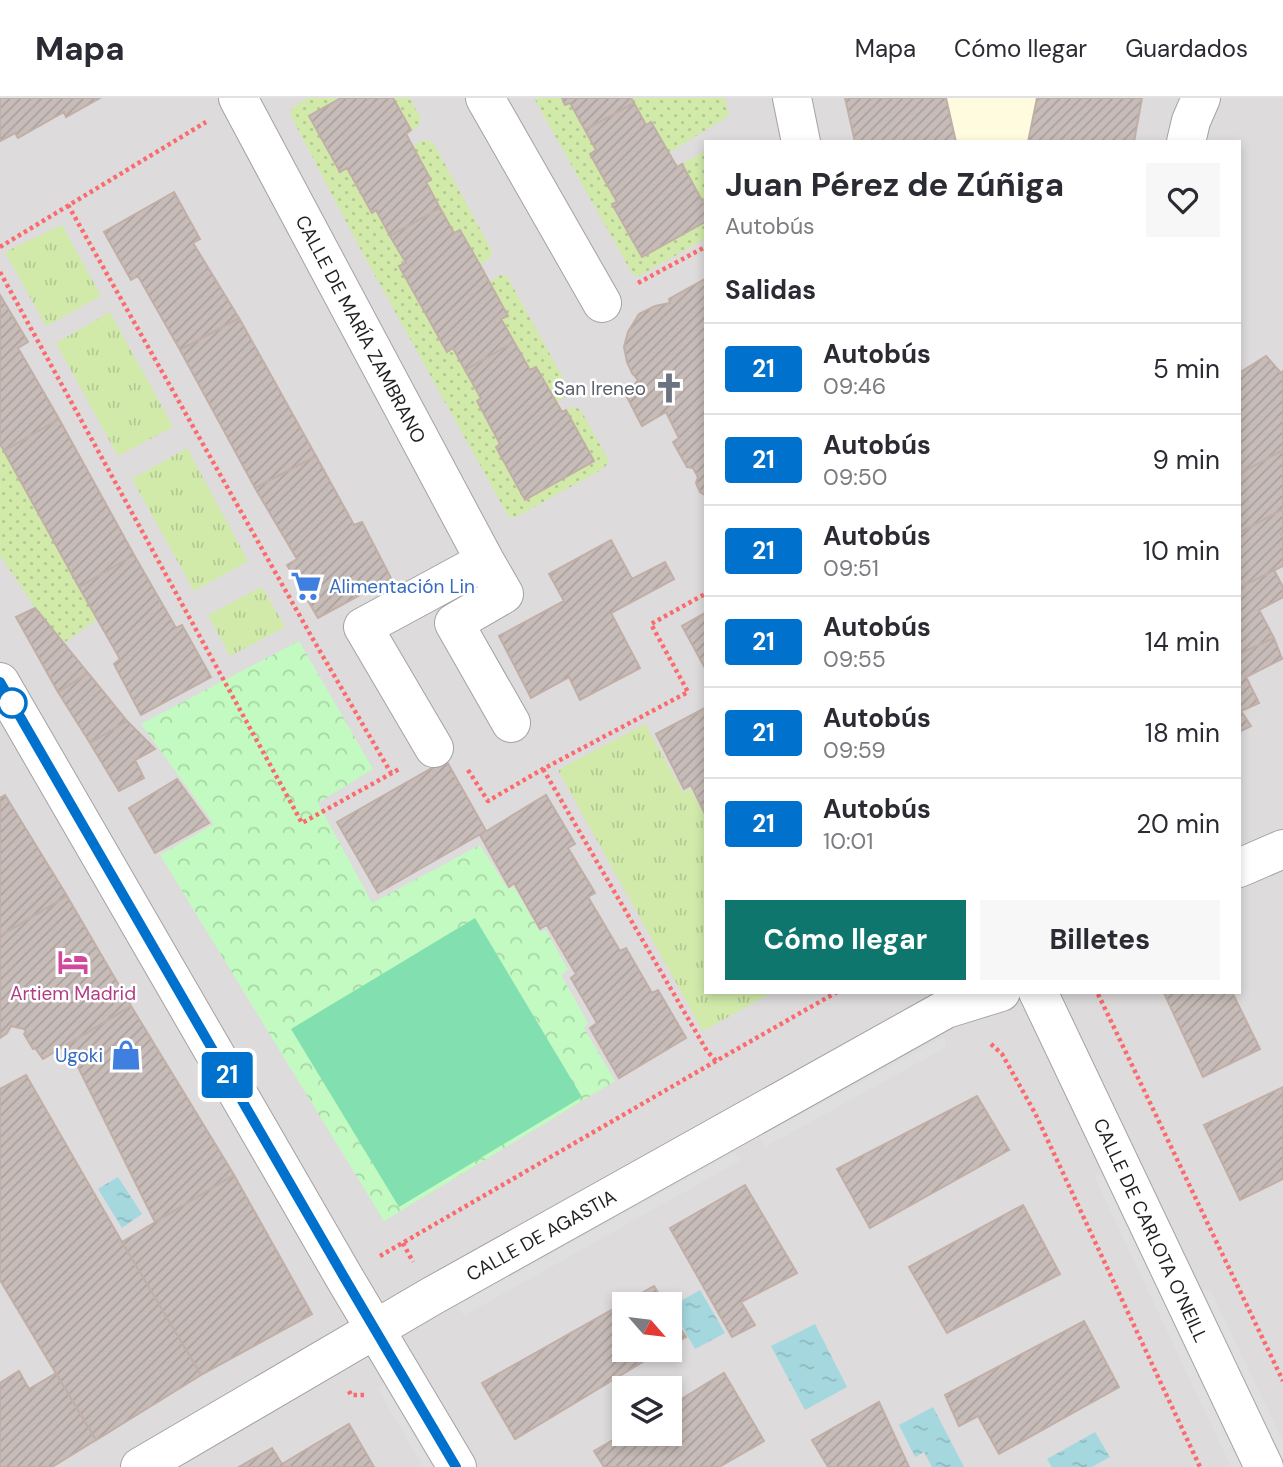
<!DOCTYPE html>
<html lang="es">
<meta charset="utf-8">
<style>
:root{--surface:#fff;--page:#f7f7f7;--text:#2b2b33;--muted:#7c7c81;--line:#e1e1e2;--accent:#0f766e}
body{margin:0;font-family:"DM Sans",sans-serif;background:var(--page);color:var(--text);height:100vh;display:flex;flex-direction:column;font-size:26px;white-space:nowrap}
*{box-sizing:border-box;margin:0}
p{font-size:23px;color:var(--muted)}
.icon{flex:none;width:38px;height:38px;fill:none;stroke:currentColor;stroke-width:2;stroke-linecap:round;stroke-linejoin:round}
.map{position:relative;flex:1;overflow:hidden}
.side{position:absolute;left:704px;top:42px;width:537px;height:854px;display:flex;flex-direction:column;background:var(--surface);border-radius:0px;box-shadow:0 4px 10px #0003}
.side>*{flex:none}
.badge{padding:0 14px;border-radius:5px;font-size:24px;line-height:46px}
.needle{width:46px;rotate:118deg}
.fabs{position:absolute;left:612px;top:1194px;display:grid;gap:14px}
.fabs a{display:grid;place-items:center;width:70px;height:70px;border-radius:0px;background:var(--surface);box-shadow:0 4px 10px #0003;font-size:35px}
.map>.badge{position:absolute;translate:-50% -50%;box-shadow:0 0 0 4px #fff}
h2{padding:0 21px;font-size:26px;line-height:63px}
.round{display:grid;place-items:center;flex:none;width:74px;height:74px;border-radius:0px;background:var(--page)}
.overview{display:flex;align-items:center;justify-content:space-between;height:119px;padding:0 21px}
h1{font-size:33px;font-weight:700;line-height:52px}
.action{display:flex;gap:14px;margin-top:auto;padding:14px 21px}
.action a{flex:1;height:80px;border-radius:0px;background:var(--accent);color:#fff;font-size:28px;font-weight:700;line-height:80px;text-align:center}
.action a+a{background:var(--page);color:var(--text)}
ul{padding:0;list-style:none}
li{display:flex;align-items:center;gap:21px;height:91px;padding:0 21px;border-top:2px solid var(--line)}
li div{flex:1}
li b{display:block;font-size:26px}
li em{font-style:normal}
li .badge{min-width:77px;font-weight:700;text-align:center}
header{display:flex;align-items:center;gap:42px;box-sizing:border-box;height:98px;padding:0 35px;background:var(--surface);border-bottom:2px solid var(--line)}
header strong{font-size:33px}
nav{display:flex;gap:38px;margin-inline-start:auto;font-size:24px}
.map>svg:first-child{display:block}
</style>
<header>
<strong>Mapa</strong>
<nav><a>Mapa</a><a>Cómo llegar</a><a>Guardados</a></nav>
</header>
<div class="map">
<svg width="1283" height="1369" viewBox="0 0 1283 1369">
<defs>
<pattern id="grass-tufts" width="24" height="20" patternUnits="userSpaceOnUse" patternTransform="scale(1.75)"><rect width="24" height="20" fill="#d1eaaa"/><path d="M3 7l-1-3M5 7V3M7 7l1-3M15 17l-1-3M17 17v-4M19 17l1-3" fill="none" stroke="#b3c892"/></pattern>
<pattern id="park-crowns" width="20" height="18" patternUnits="userSpaceOnUse" patternTransform="scale(1.75)"><rect width="20" height="18" fill="#c3fac1"/><path d="M2 6a3 3 0 1 1 6 0M12 15a3 3 0 1 1 6 0" fill="none" stroke="#a7d6a5"/></pattern>
<pattern id="garden-dots" width="8" height="8" patternUnits="userSpaceOnUse" patternTransform="scale(1.75)"><rect width="8" height="8" fill="#d1eaaa"/><path d="M2 2h.1M6 6h.1" fill="none" stroke="#b3c892" stroke-width="1.8" stroke-linecap="round"/></pattern>
<pattern id="water-ripples" width="26" height="14" patternUnits="userSpaceOnUse" patternTransform="scale(1.75)"><rect width="26" height="14" fill="#a4d8de"/><path d="M2 4q2-2 4 0t4 0M15 11q2-2 4 0t4 0" fill="none" stroke="#8db9be"/></pattern>
<pattern id="building-hatch" width="6" height="6" patternUnits="userSpaceOnUse" patternTransform="scale(1.75)"><rect width="6" height="6" fill="#c7bcb8"/><path d="M-1 1l2-2M0 6l6-6M5 7l2-2" fill="none" stroke="#aaa19e"/></pattern>
</defs>
<rect width="100%" height="100%" fill="#f0ebe5"/>
<path fill="#dddbdc" fill-rule="evenodd" d="M0 0H1283V1369H0ZM705 44H1239V894H705ZM625 1206H670V1251H625ZM625 1290H670V1335H625Z"/>
<path fill="#fffbde" d="M845 0H1142L1134 44H855Z"/>
<path fill="url(#grass-tufts)" d="M62 127 101 198 46 228 5 154Z
M110 214 173 329 118 358 56 245Z
M187 350 248 463 194 493 132 381Z
M262 489 285 529 230 558 208 517Z
M645 626 683 694 691 691 705 719V894H773L703 933 558 672Z"/>
<path fill="url(#park-crowns)" d="M299 543 373 671 318 705 372 805 480 747 508 791 514 789 540 834 546 832 568 872 561 877 588 925 584 930 615 983 384 1123 160 757 214 726 141 626Z"/>
<path fill="url(#garden-dots)" d="M309 0H341L309 18 340 73 347 70 372 114 376 112 406 165 399 169 447 253 453 250 481 300 477 303 500 346 496 349 525 402 594 363 566 312 572 309 580 311 607 359 608 365 603 371 516 419H510L506 414 362 154 292 20 290 14 293 9Z
M393 0H410L421 21 417 30 411 32Z
M534 0H562L565 6 570 5 596 52 590 56 617 104 612 107 641 159 705 124V141L639 178 633 177Z
M631 0H725L729 18 668 55 651 24 646 27Z
M423 42H428L434 46 492 153 490 160 480 167 460 132 454 135 426 84 431 81 413 48Z
M705 53V108L682 66Z
M501 177H505L508 180 568 289V297L556 305 536 269 530 272 501 221 508 217 489 184Z
M0 346 98 521 64 545 35 510 0 457Z"/>
<path fill="#82e0b0" d="M475 820 582 999 399 1109 291 931Z"/>
<path fill="#dfdfdf" d="M945 939V950L765 1049 759 1039Z
M735 1054 741 1062 464 1218 457 1208Z
M1107 1073 1247 1369H1231L1094 1078Z
M1210 1191 1283 1343V1369H1280L1197 1194Z
M388 1283 439 1369H423L377 1290Z"/>
<path fill="url(#water-ripples)" d="M118 1079 142 1116 122 1130 98 1091Z
M700 1192 725 1235 695 1251 671 1209Z
M815 1226 847 1289 805 1312 771 1248Z
M933 1309 964 1369H932L924 1354 915 1359 899 1327Z
M1095 1334 1110 1359 1092 1369H1052L1047 1361Z"/>
<path fill="url(#building-hatch)" stroke="#c1afa7" stroke-width="2" d="M0 0H100L66 19 64 14 18 40 15 35 0 43Z
M341 0H393L411 32 406 36 431 82 426 84 440 110 390 138 376 112 372 115 347 70 340 74 309 18Z
M562 0H631L634 5 585 32 570 5 565 7Z
M845 0H946L956 44H855Z
M1037 0H1142L1134 44H1028Z
M634 5 646 27 651 24 677 69 682 66 705 108V124L642 159 612 106 617 104 590 56 596 52 585 32Z
M174 94 200 141 193 145 239 220 180 252 138 178 131 182 104 134Z
M440 110 454 135 460 132 480 167 508 218 501 221 514 244 465 272 453 250 447 254 399 168 406 165 390 138Z
M705 181V397L700 394 696 385 698 379 693 370 687 369 673 344 679 340 666 314 642 328 626 297 638 282 632 275 627 264 624 249 628 234 639 216 655 208 670 205 669 201Z
M0 197 28 244 18 250 59 321 4 353 0 346Z
M239 220 316 358 255 390 180 252Z
M514 244 530 272 536 269 562 314 566 312 594 363 525 402 496 349 500 346 477 303 481 300 465 272Z
M1266 258 1281 275 1283 273V352L1239 376V275Z
M59 321 134 457 79 489 4 353Z
M1283 352V411L1239 435V376Z
M316 358 354 427 362 424 391 480 318 520 287 467 297 461 255 390Z
M1283 411V435L1281 436 1283 440V468L1239 490V435Z
M611 442 632 481 665 464 674 481 611 515 640 570 580 602 569 579 531 600 499 538 564 503 549 476Z
M134 457 176 530 182 527 211 579 141 617 114 566 120 561 79 489Z
M1274 472 1283 489V499L1259 512 1274 540 1239 556V490Z
M35 510 88 575 58 594 16 519Z
M705 515V570L682 528Z
M1274 540 1282 561 1246 579 1259 605 1241 613 1251 628 1239 634V556Z
M88 575 127 623 90 645 58 594Z
M705 610V716L691 687 684 691 656 636Z
M127 623 155 651 135 662 144 680 119 693 90 645Z
M446 662 486 733 378 795 337 724Z
M177 681 209 725 155 755 129 710Z
M5 697 67 798 0 838V700Z
M546 697 575 746 568 750 595 795 588 799 620 853 626 850 652 895 658 892 686 940 619 980 590 930 597 925 571 880 576 876 547 827 540 831 514 785 509 789 480 737Z
M67 798 131 908 43 961 35 950 33 951 24 936 26 934 24 931 11 928 7 935 0 940V838Z
M1165 894H1232L1260 951 1203 979 1164 895Z
M131 908 234 1077 155 1124 67 947Z
M26 977 122 1144 201 1277 96 1342 0 1182V991Z
M1283 989V1081L1240 1102 1204 1027Z
M977 998 1009 1052 870 1130 837 1071Z
M234 1077 312 1216 201 1277 122 1144Z
M745 1087 797 1175 741 1204 755 1227 732 1239 670 1130Z
M1023 1107 1060 1176 947 1235 909 1169Z
M654 1188 665 1206H625V1251H664L515 1341 482 1285Z
M670 1214 686 1239 670 1248Z
M1084 1223 1119 1289 999 1356 978 1318 959 1328 945 1297Z
M19 1273 29 1291 56 1275 96 1342 52 1369H0V1285Z
M724 1275 764 1343 719 1369H604L594 1353 625 1335H670V1308Z
M879 1304 909 1369H828L812 1342Z
M349 1326 374 1369H239L272 1350 282 1366Z"/>
<g fill="none" stroke-linecap="round" stroke-linejoin="round">
<g stroke="#a3a3a3" stroke-width="40">
<path id="minor" d="M238 0 485 463 504 496 454 525 511 625
M485 0 602 205
M792 0 801 44
M1186 44 1191 23 1201 0
M0 584 344 1179 457 1369
M434 650 363 529 485 463
M1239 770 1283 751
M1038 894 1264 1369
M140 1369 432 1198 946 911 1001 894"/>
</g>
<path stroke="#fb6a6c" stroke-width="4.5" stroke-dasharray="3.5 3.5" stroke-linecap="butt" d="M68 107 314 543 391 675
M0 149 206 24
M0 174 302 725 401 670
M638 185 705 149
M543 671 707 953 716 963 837 894
M468 672 488 703 543 671 688 594 651 526 705 496
M1098 896 1283 1283
M991 946 1002 956 1035 1015 1200 1369
M403 1145 413 1164
M380 1158 716 963
M349 1293 351 1297H366"/>
<use href="#minor" stroke="#fff" stroke-width="38"/>
</g>
<g fill="none" stroke-linecap="round" stroke-linejoin="round">
<g stroke="#fff" stroke-width="16">
<path id="line" d="M0 584 344 1179 456 1369"/>
</g>
<use href="#line" stroke="#0072ce" stroke-width="10"/>
</g>
<defs>
<g id="church-bare" transform="scale(2.415)"><path d="M-1.2-6h2.4v3.5h3.3v2.4h-3.3V6h-2.4V-.1h-3.3v-2.4h3.3Z" fill="#6b7280" stroke="#fff" stroke-width="2.5" paint-order="stroke"/></g>
<g id="supermarket-bare" transform="scale(2.415)"><path d="M-6-5.5h2.5l.6 2H6L4.5 2H-2.5L-4.4-4H-6ZM-1.5 3.2a1.3 1.3 0 1 0 .1 0ZM3 3.2a1.3 1.3 0 1 0 .1 0Z" fill="#3f7fe0" stroke="#fff" stroke-width="2.5" paint-order="stroke"/></g>
<g id="hotel-bare" transform="scale(2.415)"><path d="M-6-4.5h1.5V1H6V5H4.5V3h-9V5H-6ZM-4 0a1.8 1.8 0 1 1 3.6 0ZM.5 0V-2.5h3Q6-2.5 6 0Z" fill="#d1479c" stroke="#fff" stroke-width="2.5" paint-order="stroke"/></g>
<g id="shop-bare" transform="scale(2.415)"><path d="M-5-2.5h2.3a2.7 3.5 0 0 1 5.4 0H5L5.5 6h-11ZM-1.5-2.5h3a1.5 2.3 0 0 0-3 0Z" fill="#3f7fe0" stroke="#fff" stroke-width="2.5" paint-order="stroke"/></g>
</defs>
<g fill-rule="evenodd">
<use href="#church-bare" x="669" y="290"/>
<use href="#supermarket-bare" x="306" y="488"/>
<use href="#hotel-bare" x="73" y="864"/>
<use href="#shop-bare" x="126" y="957"/>
</g>
<circle fill="#fff" stroke="#0072ce" stroke-width="3.5" cx="12" cy="605" r="14"/>
<g text-anchor="middle" stroke-width="5" stroke-linejoin="round" paint-order="stroke">
<g font-size="19" fill="#1f1f1f" stroke="#fff">
<text transform="translate(361 231) rotate(62)" y="7">CALLE DE MARÍA ZAMBRANO</text>
<text transform="translate(1151 1132) rotate(65)" y="7">CALLE DE CARLOTA O’NEILL</text>
<text transform="translate(541 1137) rotate(-29)" y="7">CALLE DE AGASTIA</text>
</g>
<g font-size="19" fill="#5b616d" stroke="#fff" text-anchor="end">
<text x="646" y="297">San Ireneo</text>
</g>
<g font-size="19" fill="#366cbe" stroke="#fff" text-anchor="start">
<text x="329" y="495">Alimentación Lin</text>
<text x="103" y="964" text-anchor="end">Ugoki</text>
</g>
<g font-size="19" fill="#b23c85" stroke="#fff">
<text x="73" y="902">Artiem Madrid</text>
</g>
</g>
</svg>
<div class="fabs">
<a><svg class="needle" viewBox="-14 -14 28 28"><path d="M0-13l5 13h-10z" fill="#e53935"/><path d="M0 13l5-13h-10z" fill="#7c7c81"/></svg></a>
<a><svg class="icon" aria-label="layers" viewBox="0 0 24 24"><path d="M12 4l9 5-9 5-9-5zM3 14l9 5 9-5"/></svg></a>
</div>
<b class="badge" style="left:227px;top:977px;background:#0072ce;color:#fff">21</b>
<section class="side">
<div class="overview"><div><h1>Juan Pérez de Zúñiga</h1><p>Autobús</p></div><a class="round"><svg class="icon" aria-label="heart" viewBox="0 0 24 24"><path d="M12 20l-8-8c-3-5 5-10 8-4 3-6 11-1 8 4z"/></svg></a></div>
<h2>Salidas</h2>
<ul>
<li><span class="badge" style="background:#0072ce;color:#fff">21</span><div><b>Autobús</b><p>09:46</p></div><em>5 min</em></li>
<li><span class="badge" style="background:#0072ce;color:#fff">21</span><div><b>Autobús</b><p>09:50</p></div><em>9 min</em></li>
<li><span class="badge" style="background:#0072ce;color:#fff">21</span><div><b>Autobús</b><p>09:51</p></div><em>10 min</em></li>
<li><span class="badge" style="background:#0072ce;color:#fff">21</span><div><b>Autobús</b><p>09:55</p></div><em>14 min</em></li>
<li><span class="badge" style="background:#0072ce;color:#fff">21</span><div><b>Autobús</b><p>09:59</p></div><em>18 min</em></li>
<li><span class="badge" style="background:#0072ce;color:#fff">21</span><div><b>Autobús</b><p>10:01</p></div><em>20 min</em></li>
</ul>
<div class="action"><a>Cómo llegar</a><a>Billetes</a></div>
</section>
</div>
